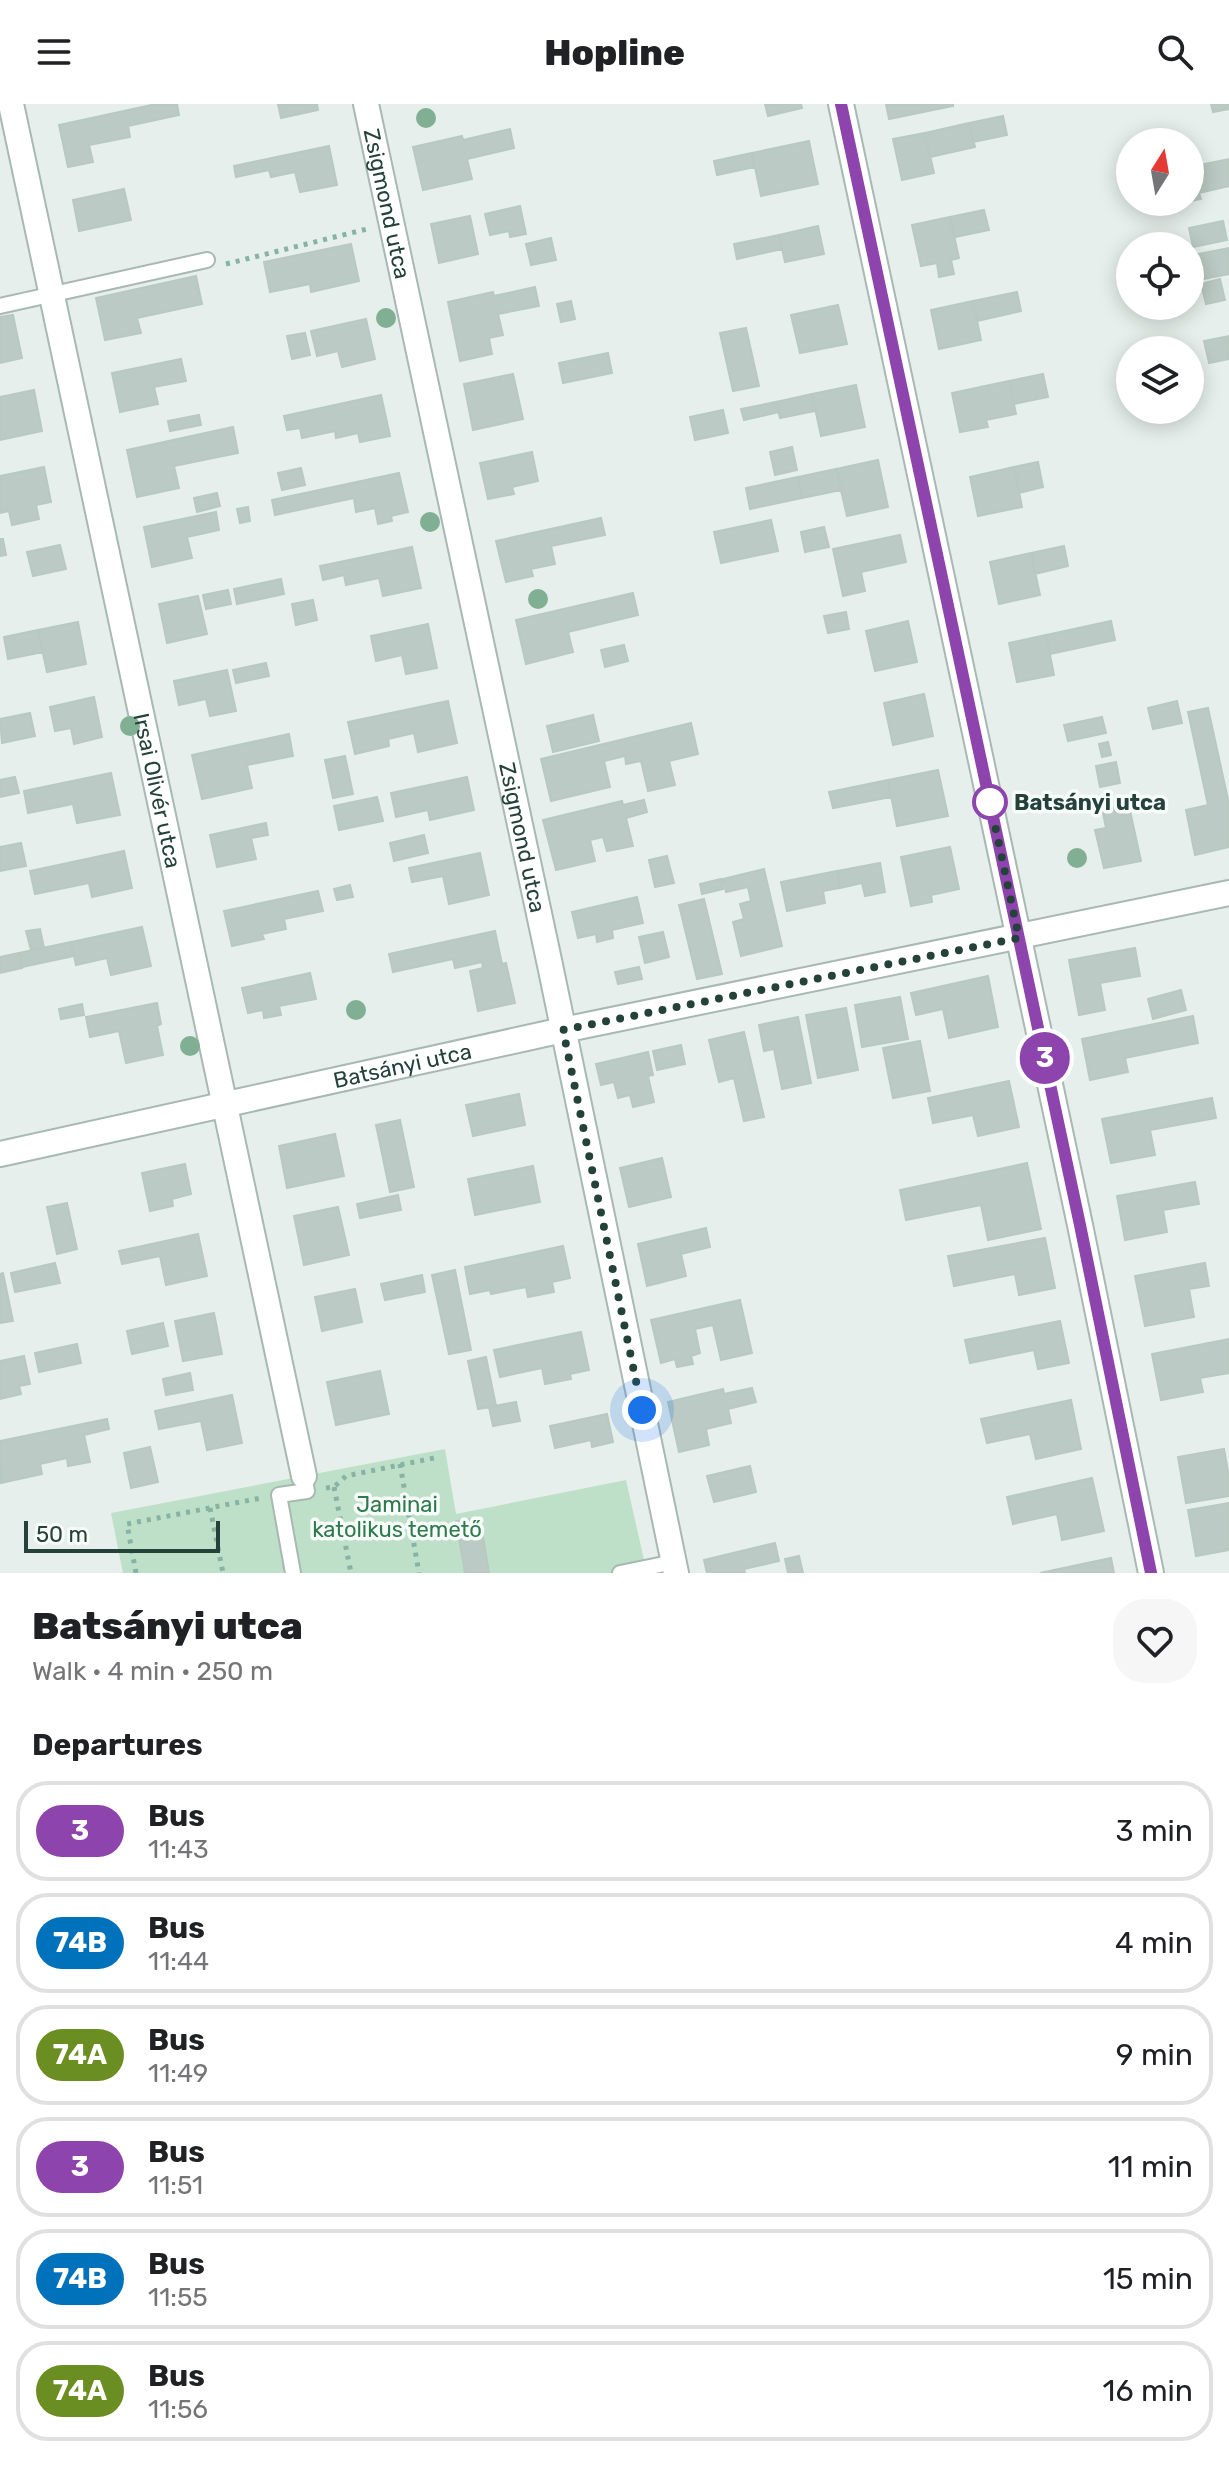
<!DOCTYPE html>
<meta charset="utf-8">
<style>
:root{--surface:#fff;--page:#f6f6f6;--text:#202124;--muted:#757577;--line:#e0e0e0}
body{margin:0;font-family:Rubik,sans-serif;background:var(--page);color:var(--text);height:100vh;display:flex;flex-direction:column;font-size:30px;white-space:nowrap}
*{box-sizing:border-box;margin:0}
p{font-size:26px;color:var(--muted)}
.icon{flex:none;width:44px;height:44px;fill:none;stroke:currentColor;stroke-width:2;stroke-linecap:round;stroke-linejoin:round}
.map{position:relative;height:1469px;overflow:hidden}
.sheet{display:flex;flex-direction:column;background:var(--surface);flex:1}
.sheet>*{flex:none}
.badge{padding:0 16px;border-radius:26px;font-size:28px;line-height:52px}
.needle{width:52px;rotate:11deg}
.controls{position:absolute;left:1116px;top:24px;display:grid;gap:16px}
.controls a{display:grid;place-items:center;width:88px;height:88px;border-radius:50%;background:var(--surface);box-shadow:0 4px 20px #0003;font-size:40px}
.scale{position:absolute;left:24px;bottom:20px;width:196px;box-sizing:border-box;padding-left:8px;border:4px solid #24423a;border-top:0;font-size:22px;line-height:28px;white-space:nowrap;color:#24423a;-webkit-text-stroke:6px #f7fbf9;paint-order:stroke}
.you{position:absolute;width:40px;height:40px;margin:-20px;border:6px solid #fff;border-radius:50%;background:#1a73e8;box-shadow:0 0 0 12px #1a73e833}
.map>.badge{position:absolute;translate:-50% -50%;box-shadow:0 0 0 4px #fff}
h2{padding:0 32px;font-size:30px;line-height:72px}
.round{display:grid;place-items:center;flex:none;width:84px;height:84px;border-radius:32px;background:var(--page)}
.head{display:flex;align-items:center;justify-content:space-between;height:136px;padding:0 32px}
h1{font-size:38px;font-weight:800;line-height:60px}
ul{padding:0;list-style:none}
li{display:flex;align-items:center;gap:24px;height:100px;margin:0 16px 12px;padding:0 16px;border:4px solid var(--line);border-radius:32px}
li div{flex:1}
li b{display:block;font-size:30px}
li em{font-style:normal}
li .badge{min-width:88px;font-weight:700;text-align:center}
header{display:flex;justify-content:space-between;align-items:center;height:104px;padding:0 32px;background:var(--surface);font-size:36px;font-weight:800}
.map>svg:first-child{display:block}
</style>
<header><svg class="icon" aria-label="menu" viewBox="0 0 24 24"><path d="M4 6h16M4 12h16M4 18h16"/></svg>Hopline<svg class="icon" aria-label="search" viewBox="0 0 24 24"><circle cx="10" cy="10" r="6"/><path d="M15 15l6 6"/></svg></header>
<div class="map">
<svg width="1229" height="1469" viewBox="0 0 1229 1469">
<rect width="100%" height="100%" fill="#e6efeb"/>
<path fill="#bfe0c8" d="M445 1345 456 1410 626 1376 647 1469H123L111 1409Z"/>
<path fill="#bbcac4" stroke="#b8c9c2" stroke-width="2" d="M156 0H177L179 11 128 22 130 33 89 41 93 58 68 63 59 21Z
M278 0H317L318 6 281 14Z
M765 0H801L802 4 768 12Z
M886 0H953V2L889 15Z
M1211 0H1229V5L1213 8Z
M1003 12 1007 31 973 38 969 19Z
M969 19 975 43 930 53 925 29Z
M510 25 514 44 467 55 472 75 423 86 413 43 462 32 463 36Z
M925 29 934 69 902 76 893 35Z
M809 37 818 80 761 92 752 49Z
M329 42 337 81 300 88 295 68 271 73 269 66 236 73 234 62Z
M752 49 755 63 717 71 714 57Z
M1229 55V82L1199 89 1201 95 1190 97V63Z
M124 85 131 116 79 127 73 96Z
M520 102 526 130 510 133 509 127 490 131 485 110Z
M984 106 989 126 955 133 950 113Z
M470 112 478 150 439 159 431 120Z
M950 113 959 154 951 156 954 170 939 173 937 159 921 162 912 121Z
M1223 117 1227 136 1193 143 1189 124Z
M818 122 824 150 785 158 779 131Z
M779 131 782 145 737 155 734 140Z
M551 134 556 156 531 161 526 140Z
M351 140 359 177 311 188 310 180 270 188 264 158Z
M1229 144V170L1203 175 1198 150Z
M196 172 202 200 137 214 141 229 105 236 96 194Z
M1220 175 1225 196 1206 200 1201 180Z
M535 183 539 202 498 210 503 231 489 234 492 250 460 257 448 198 493 188 494 192Z
M1017 188 1021 207 977 217 973 197Z
M571 197 575 215 561 218 557 200Z
M973 197 981 236 939 245 931 206Z
M838 201 847 240 800 249 791 211Z
M13 211 22 254 0 259V213Z
M366 215 375 255 342 263 338 247 317 252 311 227Z
M746 224 759 282 733 287 720 229Z
M305 229 310 251 292 255 287 232Z
M1229 232V255L1209 259 1204 237Z
M608 249 612 269 563 279 559 259Z
M181 255 186 277 154 283 158 300 120 308 112 269Z
M513 270 523 315 473 326 464 280Z
M1043 270 1048 293 1014 300 1009 277Z
M1009 277 1016 310 986 316 988 323 960 328 952 289Z
M856 281 865 323 821 332 812 290Z
M34 286 42 327 0 336V293Z
M812 290 815 307 780 314 776 298Z
M381 291 390 332 360 338 358 329 336 334 335 327 302 334 300 324 287 326 284 312Z
M776 298 779 308 744 316 741 305Z
M723 306 728 329 695 336 690 313Z
M199 311 201 321 170 327 168 317Z
M233 323 238 349 174 362 179 384 137 393 127 346Z
M792 343 797 366 775 371 770 348Z
M532 348 538 377 512 383 514 390 488 395 480 359Z
M878 356 888 403 847 412 836 365Z
M1038 358 1043 383 1019 389 1014 363Z
M44 363 51 398 36 401 39 415 12 421 9 407 0 409V372Z
M1014 363 1022 403 978 412 970 373Z
M301 364 305 381 282 386 278 369Z
M836 365 841 386 802 394 798 373Z
M399 369 408 408 391 412 392 417 378 420 375 404 356 408 354 394 275 411 272 396Z
M798 373 802 394 750 405 746 384Z
M217 389 220 402 197 408 194 394Z
M248 403 250 417 240 419 237 405Z
M216 408 219 426 187 433 192 454 152 463 144 423Z
M601 414 605 431 551 442 555 460 531 465 533 472 506 478 496 437Z
M771 416 778 447 721 459 714 428Z
M824 423 829 443 805 448 801 428Z
M900 431 906 458 861 468 865 487 843 492 833 445Z
M0 435H3L6 451 0 452Z
M60 441 66 465 33 472 27 448Z
M1064 442 1068 462 1035 470 1031 449Z
M412 443 421 484 383 492 379 474 346 481 344 471 323 476 320 462Z
M1031 449 1040 491 999 500 990 458Z
M281 475 284 490 237 500 234 485Z
M228 486 231 500 206 505 203 491Z
M633 489 638 511 568 528 573 548 526 560 516 516Z
M198 492 207 530 167 539 159 500Z
M313 496 317 516 296 521 292 500Z
M846 508 849 525 828 529 824 512Z
M908 517 917 558 875 567 866 527Z
M1111 517 1115 536 1050 550 1046 531Z
M78 518 86 560 47 568 38 526Z
M428 520 437 564 406 570 402 551 376 557 371 532Z
M38 526 43 548 8 555 4 533Z
M1046 531 1054 571 1017 578 1009 539Z
M624 541 628 557 605 563 601 546Z
M266 559 269 572 236 579 233 566Z
M227 566 236 607 210 612 206 595 179 601 174 577Z
M924 590 933 632 893 641 884 599Z
M94 593 102 633 74 640 71 624 55 627 50 603Z
M448 597 457 639 418 648 414 629 388 635 389 642 355 650 348 618Z
M1177 597 1182 619 1153 625 1148 604Z
M1208 604 1229 700V743L1195 751 1186 706 1208 701 1188 608Z
M30 609 35 632 2 639 0 615Z
M593 611 599 637 553 648 547 622Z
M1102 613 1106 629 1068 637 1064 621Z
M691 619 698 650 669 657 675 681 648 687 641 657 626 660 625 652 604 657 610 683 551 697 541 655Z
M289 630 293 652 247 661 252 684 202 695 192 651Z
M1108 638 1111 651 1102 653 1099 640Z
M345 652 353 690 333 694 325 656Z
M1116 658 1120 679 1100 683 1096 662Z
M938 666 948 712 897 722 888 676Z
M111 669 120 711 77 719 73 700 28 709 24 687Z
M15 673 19 689 0 693V676Z
M467 673 474 706 430 716 428 706 396 713 391 689Z
M888 676 891 693 833 704 829 688Z
M377 693 383 717 339 726 334 702Z
M1127 693 1141 757 1104 764 1095 726 1106 724 1101 699Z
M644 696 647 708 626 714 633 742 607 747 603 733 590 736 595 757 556 766 543 716 622 697 623 701Z
M266 719 268 731 251 734 256 755 217 763 210 731Z
M424 731 428 749 394 757 390 739Z
M21 739 26 762 0 767V743Z
M950 743 959 785 931 791 932 798 911 802 901 753Z
M124 747 132 784 92 793 89 779 35 790 30 767Z
M480 749 489 791 449 800 443 772 412 778 409 764Z
M667 752 674 779 655 783 649 756Z
M880 759 885 788 865 792 862 779 840 784 837 767Z
M764 765 782 842 741 852 733 818 744 815 740 800 751 797 748 783 726 788 723 775Z
M837 767 840 784 823 787 825 799 787 807 781 778Z
M721 775 723 785 702 790 700 780Z
M350 781 353 793 337 796 334 785Z
M318 787 323 807 284 815 286 825 262 830 264 835 232 842 224 807Z
M637 793 643 819 612 826 613 834 597 838 596 830 578 834 572 808Z
M704 795 722 870 697 875 679 801Z
M142 823 151 862 111 871 107 854 76 861 71 838Z
M40 825 44 844 31 846 26 827Z
M495 827 502 860 506 859 515 899 478 907 470 867 483 864 482 858 455 864 453 855 393 868 389 850Z
M663 828 669 853 645 859 639 833Z
M71 838 74 852 22 863 19 849Z
M1135 844 1140 872 1100 879 1105 906 1079 911 1069 856Z
M19 849 22 864 0 869V853Z
M639 863 642 875 618 880 615 868Z
M310 869 316 895 279 902 281 911 264 914 263 906 248 909 242 884Z
M988 872 998 923 949 934 943 905 916 911 911 889Z
M1181 886 1186 906 1153 915 1148 895Z
M900 893 908 935 862 943 855 901Z
M157 899 161 920 157 922 163 951 126 959 119 927 90 933 86 913Z
M82 900 84 911 61 915 59 905Z
M846 904 858 966 818 974 806 911Z
M1193 912 1198 939 1125 954 1128 968 1090 976 1082 935Z
M798 913 811 979 782 985 774 945 764 947 759 921Z
M744 928 764 1013 744 1017 734 974 719 978 709 936Z
M920 937 930 987 893 994 883 944Z
M681 941 685 960 657 966 653 947Z
M648 948 653 971 648 972 654 998 633 1003 630 991 618 994 614 978 601 981 596 960Z
M1009 977 1019 1023 978 1032 973 1011 933 1019 928 994Z
M519 990 525 1021 473 1032 466 1001Z
M1212 994 1216 1014 1150 1026 1155 1051 1111 1059 1102 1015Z
M400 1016 414 1083 390 1088 376 1021Z
M335 1030 344 1072 287 1084 279 1042Z
M662 1054 671 1093 629 1103 620 1064Z
M1027 1059 1041 1125 988 1136 981 1101 906 1116 900 1086Z
M185 1060 191 1090 172 1095 173 1102 150 1107 142 1069Z
M533 1062 540 1098 475 1111 468 1075Z
M1195 1078 1199 1100 1163 1106 1167 1128 1125 1136 1117 1092Z
M398 1091 401 1106 360 1114 357 1100Z
M67 1099 77 1145 57 1150 47 1103Z
M338 1103 349 1151 304 1161 294 1112Z
M706 1124 710 1143 681 1150 686 1172 647 1182 638 1140Z
M198 1130 207 1172 166 1181 160 1152 122 1160 119 1147Z
M1045 1134 1055 1184 1019 1191 1015 1170 954 1182 948 1152Z
M563 1142 570 1174 552 1178 554 1188 528 1193 526 1183 491 1190 490 1186 470 1190 465 1163Z
M55 1159 60 1179 15 1188 11 1169Z
M1205 1159 1209 1182 1189 1185 1194 1213 1145 1222 1135 1172Z
M455 1166 471 1246 449 1250 432 1171Z
M3 1169 13 1217 0 1219V1170Z
M422 1171 425 1188 385 1196 381 1180Z
M355 1185 362 1218 322 1227 315 1193Z
M740 1196 752 1249 721 1256 713 1221 695 1225 700 1249 691 1252 693 1260 677 1263 675 1255 661 1259 651 1216Z
M214 1209 222 1250 183 1257 175 1217Z
M1060 1217 1069 1259 1038 1265 1034 1246 970 1259 965 1236Z
M163 1219 168 1242 132 1250 127 1227Z
M581 1228 589 1266 570 1270 571 1275 545 1280 542 1264 500 1273 494 1246Z
M1229 1235V1269L1200 1274 1203 1288 1161 1296 1152 1250Z
M77 1240 81 1259 39 1268 35 1249Z
M24 1252 30 1280 19 1282 21 1290 0 1295V1257Z
M486 1253 496 1302 478 1305 468 1257Z
M380 1267 389 1310 336 1321 327 1278Z
M190 1269 193 1286 166 1291 163 1275Z
M752 1284 756 1298 728 1305 731 1319 706 1325 709 1341 679 1348 668 1298 723 1285 724 1290Z
M232 1291 242 1339 207 1346 201 1317 159 1325 155 1307Z
M1071 1296 1081 1345 1036 1355 1030 1330 987 1339 981 1315Z
M516 1298 520 1317 493 1322 489 1303Z
M607 1310 613 1338 592 1343 591 1336 555 1344 550 1322Z
M107 1315 109 1325 84 1331 90 1358 68 1362 67 1354 40 1360 42 1370 1 1379 0 1337Z
M150 1343 158 1378 131 1384 124 1349Z
M1224 1345 1229 1373V1392L1186 1399 1178 1353Z
M750 1362 756 1388 714 1398 707 1372Z
M1092 1374 1104 1427 1062 1436 1057 1410 1013 1420 1007 1393Z
M1229 1399V1446L1196 1452 1188 1406Z
M480 1414 489 1469H465L456 1417Z
M775 1439 779 1457 744 1465 745 1469H707L704 1456Z
M799 1452 803 1469H788L785 1455Z
M1111 1454 1114 1469H1040Z"/>
<g fill="none" stroke-linecap="round" stroke-linejoin="round">
<g stroke="#a8b8b2" stroke-width="18">
<path id="lane" d="M0 202 207 156
M293 1469 279 1391 307 1387 304 1372
M620 1469 674 1458"/>
</g>
<g stroke="#a8b8b2" stroke-width="28">
<g id="street">
<path id="s1" d="M11 0 304 1372"/>
<path id="s2" d="M366 0 550 861 676 1469"/>
<path d="M841 0 1080 1121 1151 1469"/>
<path id="s3" d="M0 1050 563 926 1229 789"/>
</g>
</g>
<path stroke="#86b3a5" stroke-width="5" stroke-dasharray="4 6" stroke-linecap="butt" d="M226 160 371 124
M400 1360 419 1469
M334 1383 351 1469
M326 1384 334 1383 346 1372 439 1353
M210 1404 223 1469
M136 1469 127 1420 261 1394"/>
<use href="#lane" stroke="#fff" stroke-width="14"/>
<use href="#street" stroke="#fff" stroke-width="24"/>
</g>
<g fill="#80af93">
<circle cx="426" cy="14" r="10"/>
<circle cx="386" cy="214" r="10"/>
<circle cx="430" cy="418" r="10"/>
<circle cx="538" cy="495" r="10"/>
<circle cx="130" cy="622" r="10"/>
<circle cx="1077" cy="754" r="10"/>
<circle cx="356" cy="906" r="10"/>
<circle cx="190" cy="942" r="10"/>
</g>
<g fill="none" stroke-linecap="round" stroke-linejoin="round">
<g stroke="#fff" stroke-width="18">
<path id="line" d="M841 0 1080 1121 1151 1469"/>
</g>
<use href="#line" stroke="#8e44ad" stroke-width="12"/>
<path stroke="#24423a" stroke-width="8" stroke-dasharray="0 14.4" d="M642 1306 563 926 1019 834 990 698"/>
</g>
<circle fill="#fff" stroke="#8e44ad" stroke-width="4" cx="990" cy="698" r="16"/>
<g text-anchor="middle" stroke-width="7" stroke-linejoin="round" paint-order="stroke">
<g font-size="22" fill="#24423a" stroke="#f7fbf9">
<text dy="8" stroke="none"><textPath href="#s2" startOffset="102">Zsigmond utca</textPath></text>
<text dy="8" stroke="none"><textPath href="#s1" startOffset="702">Irsai Olivér utca</textPath></text>
<text dy="8" stroke="none"><textPath href="#s2" startOffset="750">Zsigmond utca</textPath></text>
<text dy="8" stroke="none"><textPath href="#s3" startOffset="412">Batsányi utca</textPath></text>
</g>
<g font-size="22" font-weight="bold" fill="#24423a" stroke="#f7fbf9" text-anchor="start">
<text x="1014" y="706">Batsányi utca</text>
</g>
<g font-size="22" fill="#2d7a4b" stroke="#f7fbf9">
<text x="397" y="1408">Jaminai<tspan x="397" dy="25">katolikus temető</tspan></text>
</g>
</g>
</svg>
<div class="controls">
<a><svg class="needle" viewBox="-14 -14 28 28"><path d="M0-13l5 13h-10z" fill="#e53935"/><path d="M0 13l5-13h-10z" fill="#757577"/></svg></a>
<a><svg class="icon" aria-label="locate" viewBox="0 0 24 24"><circle cx="12" cy="12" r="6"/><path d="M12 2v4M12 18v4M2 12h4M18 12h4"/></svg></a>
<a><svg class="icon" aria-label="layers" viewBox="0 0 24 24"><path d="M12 4l9 5-9 5-9-5zM3 14l9 5 9-5"/></svg></a>
</div>
<div class="scale">50 m</div>
<div class="you" style="left:642px;top:1306px"></div>
<b class="badge" style="left:1045px;top:954px;background:#8e44ad;color:#fff">3</b>
</div>
<section class="sheet">
<div class="head"><div><h1>Batsányi utca</h1><p>Walk · 4 min · 250 m</p></div><a class="round"><svg class="icon" aria-label="heart" viewBox="0 0 24 24"><path d="M12 20l-8-8c-3-5 5-10 8-4 3-6 11-1 8 4z"/></svg></a></div>
<h2>Departures</h2>
<ul>
<li><span class="badge" style="background:#8e44ad;color:#fff">3</span><div><b>Bus</b><p>11:43</p></div><em>3 min</em></li>
<li><span class="badge" style="background:#0072bc;color:#fff">74B</span><div><b>Bus</b><p>11:44</p></div><em>4 min</em></li>
<li><span class="badge" style="background:#6b8e23;color:#fff">74A</span><div><b>Bus</b><p>11:49</p></div><em>9 min</em></li>
<li><span class="badge" style="background:#8e44ad;color:#fff">3</span><div><b>Bus</b><p>11:51</p></div><em>11 min</em></li>
<li><span class="badge" style="background:#0072bc;color:#fff">74B</span><div><b>Bus</b><p>11:55</p></div><em>15 min</em></li>
<li><span class="badge" style="background:#6b8e23;color:#fff">74A</span><div><b>Bus</b><p>11:56</p></div><em>16 min</em></li>
</ul>
</section>
